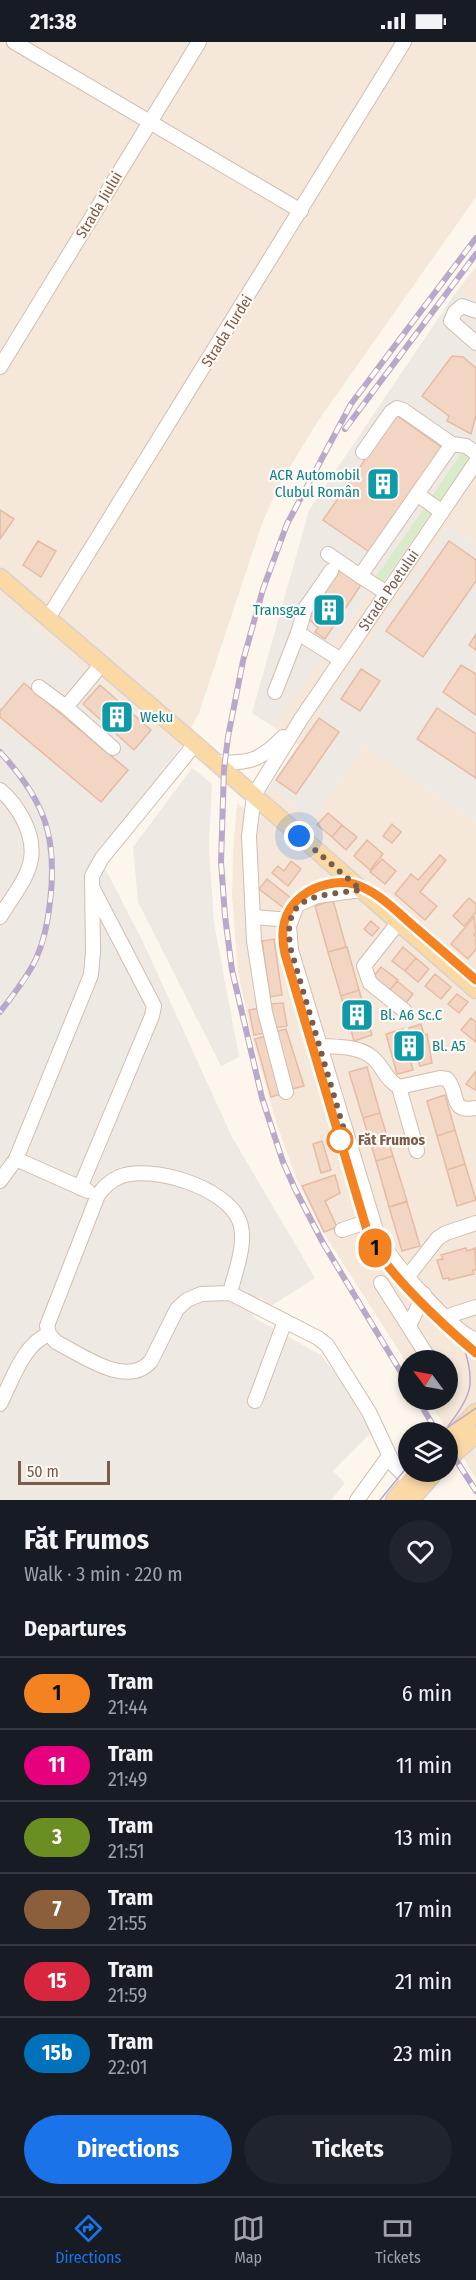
<!DOCTYPE html>
<meta charset="utf-8">
<style>
:root{--surface:#171b24;--page:#20242c;--text:#f1f3f6;--muted:#9ea1a6;--line:#363941;--accent:#1a73e8}
body{margin:0;font-family:"Fira Sans Condensed",sans-serif;background:var(--page);color:var(--text);height:100vh;display:flex;flex-direction:column;font-size:22px;white-space:nowrap}
*{box-sizing:border-box;margin:0}
p{font-size:20px;color:var(--muted)}
.icon{flex:none;width:33px;height:33px;fill:none;stroke:currentColor;stroke-width:2;stroke-linecap:round;stroke-linejoin:round}
.map{position:relative;height:1458px;overflow:hidden}
.details{display:flex;flex-direction:column;background:var(--surface);flex:1}
.details>*{flex:none}
.badge{padding:0 12px;border-radius:20px;font-size:21px;line-height:39px}
.needle{width:39px;rotate:302deg}
.fabs{position:absolute;left:398px;top:1308px;display:grid;gap:12px}
.fabs a{display:grid;place-items:center;width:60px;height:60px;border-radius:50%;background:var(--surface);box-shadow:0 3px 9px #0003;font-size:30px}
.scale{position:absolute;left:18px;bottom:15px;width:92px;box-sizing:border-box;padding-left:6px;border:3px solid #7a5c4d;border-top:0;font-size:16px;line-height:21px;white-space:nowrap;color:#7a5c4d;-webkit-text-stroke:4px #fffaf3;paint-order:stroke}
.you{position:absolute;width:30px;height:30px;margin:-15px;border:4px solid #fff;border-radius:50%;background:#1a73e8;box-shadow:0 0 0 9px #1a73e833}
.map>.badge{position:absolute;translate:-50% -50%;box-shadow:0 0 0 3px #fff}
h2{padding:0 24px;font-size:22px;line-height:54px}
.round{display:grid;place-items:center;flex:none;width:63px;height:63px;border-radius:32px;background:var(--page)}
.summary{display:flex;align-items:center;justify-content:space-between;height:102px;padding:0 24px}
h1{font-size:28px;font-weight:700;line-height:45px}
.cta{display:flex;gap:12px;margin-top:auto;padding:12px 24px}
.cta a{flex:1;height:69px;border-radius:36px;background:var(--accent);color:#fff;font-size:24px;font-weight:700;line-height:69px;text-align:center}
.cta a+a{background:var(--page);color:var(--text)}
ul{padding:0;list-style:none}
li{display:flex;align-items:center;gap:18px;height:72px;padding:0 24px;border-top:2px solid var(--line)}
li div{flex:1}
li b{display:block;font-size:22px}
li em{font-style:normal}
li .badge{min-width:66px;font-weight:700;text-align:center}
.status{display:flex;justify-content:space-between;align-items:center;height:42px;padding:0 30px;background:var(--surface);direction:ltr}
.status svg{height:16px;fill:currentColor}
.dock{display:flex;justify-content:space-around;align-items:center;height:84px;border-top:2px solid var(--line);background:var(--surface);font-size:16px;color:var(--muted)}
.dock a{display:grid;justify-items:center;gap:3px}
.dock .current{color:var(--accent)}
.map>svg:first-child{display:block}
</style>
<div class="status"><b>21:38</b><svg viewBox="0 0 49 12"><path d="M0 12V9h3v3zM5 12V6h3v6zM10 12V3h3v9zM15 12V0h3v12zM26 1h20v11H26zM47 4h2v5h-2z"/></svg></div>
<div class="map">
<svg width="476" height="1458" viewBox="0 0 476 1458">
<rect width="100%" height="100%" fill="#fdf6ec"/>
<path fill="#f5e8da" d="M0 0H476V155L318 379 279 443 262 482 199 671 179 708 0 555Z
M476 225V260L458 247Z
M476 407V502L449 483 299 703 272 684Z
M364 702 476 781V1437L429 1358H447V1318H408V1323L323 1190 296 1135 277 1083 252 995 238 930 232 854 233 810 237 761 248 770 270 744 312 778Z"/>
<path fill="#efe9e4" d="M458 247 476 260V407L272 684 252 671 309 468Z
M449 483 476 502V781L364 702 312 778 270 744Z
M0 555 179 708 96 814 108 832 143 900 232 1095 315 1236 271 1264 260 1255 253 1275 321 1313 341 1339 371 1391 333 1429 345 1441 331 1458H0Z
M192 726 212 742 209 805 214 881 239 1015 221 1024 138 860 133 805Z"/>
<path fill="#d8ecc9" d="M464 407 471 414V417L441 458 436 459 431 456Z
M425 465 431 467V471L383 540 379 541 375 536Z"/>
<path fill="#f3d5c3" stroke="#e6bba3" stroke-width="1.5" d="M452 314 463 315 476 326V373L471 392 447 379 449 374 422 354Z
M396 373 444 407 371 511 323 478Z
M0 468 14 477 0 497Z
M38 499 56 509 41 535 23 523Z
M449 499 476 518V539L423 615 386 589Z
M339 528 361 543 325 597 315 590 318 586 309 577Z
M476 592V608L469 603Z
M461 623 476 632V673L443 650Z
M361 627 380 639 360 669 341 657Z
M24 641 128 728 101 760 0 675V669Z
M100 643 151 688 134 708 83 662Z
M437 666 476 692V736L417 697Z
M319 676 339 690 296 752 276 738Z
M328 771 342 783 332 795 317 783Z
M392 782 401 790 392 801 383 794Z
M342 783 357 795 346 808 332 795Z
M367 798 383 812 370 828 354 814Z
M440 813 446 818 420 850 437 864 425 878 395 852 411 832 418 838Z
M382 817 396 829 385 842 370 830Z
M291 819 301 827 288 844 272 831 278 824 284 829Z
M267 837 291 856 284 866 259 847Z
M469 856 476 862V870L464 884 453 874Z
M333 858 346 905 328 910 315 864Z
M474 875 476 890 474 893 476 895V907L468 917 451 902Z
M371 879 379 886 372 894 364 887Z
M274 897 282 953 270 955 262 899Z
M347 905 359 948 341 954 328 910Z
M403 905 416 916 405 929 392 919Z
M416 916 429 927 418 940 405 929Z
M381 925 398 938 390 948 373 935Z
M435 932 451 945 441 957 425 944Z
M397 939 413 952 406 961 390 948Z
M359 948 372 993 354 999 341 954Z
M457 952 468 960 459 971 448 962Z
M283 961 287 984 275 986 271 962Z
M260 966 265 991 254 993 249 968Z
M471 976 476 980V1000L461 988Z
M421 982 424 993 427 992 432 1021 420 1024 417 1015 410 1017 413 1028 397 1032 386 992 403 987 406 998 412 996 409 986Z
M286 987 304 1044 292 1047 274 990Z
M266 994 281 1052 271 1055 255 997Z
M367 1025 380 1071 363 1076 349 1030Z
M476 1029V1046L475 1048 466 1042Z
M445 1053 455 1088 437 1094 427 1059Z
M380 1071 393 1114 376 1119 363 1076Z
M455 1088 465 1122 447 1128 437 1094Z
M322 1099 331 1128 321 1131 313 1102Z
M393 1114 407 1159 389 1165 376 1119Z
M465 1122 476 1158 457 1164 447 1128Z
M335 1133 340 1151 325 1159 337 1185 324 1190 302 1144Z
M407 1160 420 1204 402 1209 389 1165Z
M466 1206 467 1209 475 1206 476 1228H473L474 1232 449 1238V1236L443 1237 437 1218 443 1217 441 1213Z"/>
<g fill="none" stroke-linecap="round" stroke-linejoin="round">
<g stroke="#d1beb0" stroke-width="16">
<g id="minor">
<path d="M14 0 301 169"/>
<path d="M476 269 462 264 455 270 451 279 476 301"/>
<path d="M0 325 199 0"/>
<path d="M363 410 391 370 397 366 403 368 452 402 466 404 476 411"/>
<path d="M417 452 442 470"/>
<path d="M328 512 360 534 452 402"/>
<path d="M331 529 305 567 298 591 341 618"/>
<path d="M360 534 387 551"/>
<path d="M48 576 404 0"/>
<path d="M102 622 66 665 113 706"/>
<path d="M39 645 66 665"/>
<path d="M275 650 298 591"/>
<path d="M216 720C248 722 260 719 283 695"/>
<path d="M0 748C10 756 17 766 23 777 45 820 21 840 0 875"/>
<path d="M361 848 317 854 297 863 289 884 291 908 378 1195C388 1215 456 1295 476 1297"/>
<path d="M253 875 290 878"/>
<path d="M398 881 364 924 370 941 405 969"/>
<path d="M318 1004C338 1005 363 1003 377 1020 385 1030 388 1039 399 1045L440 1036 447 1037C460 1051 448 1071 476 1066"/>
<path d="M399 1045 417 1109"/>
<path id="s1" d="M286 1050 265 970 254 899 249 794 254 753 301 677 476 420"/>
<path d="M16 1117 88 1149"/>
<path d="M0 1139 16 1117 91 933 93 910 92 834 102 816 195 702"/>
<path d="M80 1146 152 974 154 964 93 847"/>
<path d="M342 1188 372 1178"/>
<path d="M408 1234 438 1196 446 1191 476 1181"/>
<path d="M381 1241 430 1318"/>
<path d="M230 1251C235 1230 248 1199 239 1178 225 1145 151 1122 119 1135 110 1139 103 1146 98 1153L47 1284 49 1292 56 1300C82 1313 127 1347 151 1319L177 1267 187 1258 201 1252 230 1251 318 1296 327 1303 369 1370 394 1423 409 1438"/>
<path d="M445 1275 476 1265"/>
<path d="M409 1284 424 1252"/>
<path d="M255 1359 285 1279"/>
<path d="M0 1362C12 1339 23 1302 49 1292"/>
<path d="M357 1458 389 1414"/>
</g>
</g>
<g stroke="#dad1cd" stroke-width="19">
<path id="major" d="M0 535 195 702 476 948
M447 1399 476 1370
M447 1418 476 1392
M394 1458 417 1430
M411 1458 435 1430"/>
</g>
<use href="#minor" stroke="#fff" stroke-width="14"/>
<use href="#major" stroke="#fbd9a5" stroke-width="16"/>
<path stroke="#b9a8c9" stroke-width="1.5" d="M476 938C454 919 432 900 410 881 394 868 378 850 358 844 340 838 317 842 302 854 282 868 280 890 285 912L369 1195C387 1232 444 1284 476 1311
M448 1384C472 1354 476 1340 463 1303
M441 1390 476 1366
M380 1458 408 1424"/>
<g stroke="#b9a8c9" stroke-width="6">
<path id="rail" d="M345 387 476 212
M0 710C44 758 58 794 50 860 48 879 44 899 36 917 27 936 13 953 0 970
M408 1342 323 1201 295 1147 283 1120 262 1056 232 928 225 874 221 820 224 727 228 695 243 619 263 547 287 482 351 362 476 196
M418 1358 437 1390
M447 1404 476 1449"/>
</g>
<use href="#rail" stroke="#fffaf3" stroke-width="4" stroke-dasharray="11" stroke-linecap="butt"/>
</g>
<g fill="none" stroke-linecap="round" stroke-linejoin="round">
<g stroke="#fff" stroke-width="14">
<path id="line" d="M476 938C456 921 437 904 417 887 398 871 378 849 354 842 337 838 316 843 302 854 283 868 280 890 285 912L369 1195C387 1232 444 1284 476 1311"/>
</g>
<use href="#line" stroke="#f58220" stroke-width="9"/>
<path stroke="#7a5c4d" stroke-width="6" stroke-dasharray="0 10.8" d="M299 794 361 848C318 854 280 851 291 908L345 1091 340 1098"/>
</g>
<defs>
<g id="building-square" transform="scale(1.725)"><rect x="-9" y="-9" width="18" height="18" rx="4" fill="#0f9aa8" stroke="#fffaf3"/><path d="M-4-6H4V6H1V3H-1V6H-4ZM-2.5-4.3h1.7v1.8h-1.7ZM.8-4.3h1.7v1.8H.8ZM-2.5-1h1.7V.8h-1.7ZM.8-1h1.7V.8H.8Z" fill="#fff"/></g>
</defs>
<g fill-rule="evenodd">
<use href="#building-square" x="383" y="442"/>
<use href="#building-square" x="329" y="568"/>
<use href="#building-square" x="117" y="675"/>
<use href="#building-square" x="357" y="973"/>
<use href="#building-square" x="409" y="1004"/>
</g>
<circle fill="#fff" stroke="#f58220" stroke-width="3" cx="340" cy="1098" r="12"/>
<g text-anchor="middle" stroke-width="4.5" stroke-linejoin="round" paint-order="stroke">
<g font-size="15" fill="#7a5c4d" stroke="#fffaf3">
<text transform="translate(99 163) rotate(-59)" y="5">Strada Jiului</text>
<text transform="translate(227 289) rotate(-58)" y="5">Strada Turdei</text>
<text dy="5" stroke="none"><textPath href="#s1" startOffset="546">Strada Poetului</textPath></text>
</g>
<g font-size="15" fill="#0d838f" stroke="#fffaf3" text-anchor="start">
<text x="360" y="438" text-anchor="end">ACR Automobil<tspan x="360" dy="17">Clubul Român</tspan></text>
<text x="306" y="573" text-anchor="end">Transgaz</text>
<text x="140" y="680">Weku</text>
<text x="380" y="978">Bl. A6 Sc.C</text>
<text x="432" y="1009">Bl. A5</text>
</g>
<g font-size="15" font-weight="bold" fill="#7a5c4d" stroke="#fffaf3" text-anchor="start">
<text x="358" y="1103">Făt Frumos</text>
</g>
</g>
</svg>
<div class="fabs">
<a><svg class="needle" viewBox="-14 -14 28 28"><path d="M0-13l5 13h-10z" fill="#e53935"/><path d="M0 13l5-13h-10z" fill="#9ea1a6"/></svg></a>
<a><svg class="icon" aria-label="layers" viewBox="0 0 24 24"><path d="M12 4l9 5-9 5-9-5zM3 14l9 5 9-5"/></svg></a>
</div>
<div class="scale">50 m</div>
<div class="you" style="left:299px;top:794px"></div>
<b class="badge" style="left:375px;top:1206px;background:#f58220;color:#111">1</b>
</div>
<section class="details">
<div class="summary"><div><h1>Făt Frumos</h1><p>Walk · 3 min · 220 m</p></div><a class="round"><svg class="icon" aria-label="heart" viewBox="0 0 24 24"><path d="M12 20l-8-8c-3-5 5-10 8-4 3-6 11-1 8 4z"/></svg></a></div>
<h2>Departures</h2>
<ul>
<li><span class="badge" style="background:#f58220;color:#111">1</span><div><b>Tram</b><p>21:44</p></div><em>6 min</em></li>
<li><span class="badge" style="background:#e6007e;color:#fff">11</span><div><b>Tram</b><p>21:49</p></div><em>11 min</em></li>
<li><span class="badge" style="background:#6b8e23;color:#fff">3</span><div><b>Tram</b><p>21:51</p></div><em>13 min</em></li>
<li><span class="badge" style="background:#8b5e3c;color:#fff">7</span><div><b>Tram</b><p>21:55</p></div><em>17 min</em></li>
<li><span class="badge" style="background:#d7263d;color:#fff">15</span><div><b>Tram</b><p>21:59</p></div><em>21 min</em></li>
<li><span class="badge" style="background:#0072bc;color:#fff">15b</span><div><b>Tram</b><p>22:01</p></div><em>23 min</em></li>
</ul>
<div class="cta"><a>Directions</a><a>Tickets</a></div>
</section>
<nav class="dock">
<a class="current"><svg class="icon" aria-label="directions" viewBox="0 0 24 24"><path d="M12 3l9 9-9 9-9-9zM9 14v-3h6M13 9l2 2-2 2"/></svg>Directions</a>
<a><svg class="icon" aria-label="map" viewBox="0 0 24 24"><path d="M3 6l6-2 6 2 6-2v14l-6 2-6-2-6 2zM9 4v14M15 6v14"/></svg>Map</a>
<a><svg class="icon" aria-label="tickets" viewBox="0 0 24 24"><path d="M3 7h18v10H3zM15 7v10"/></svg>Tickets</a>
</nav>
